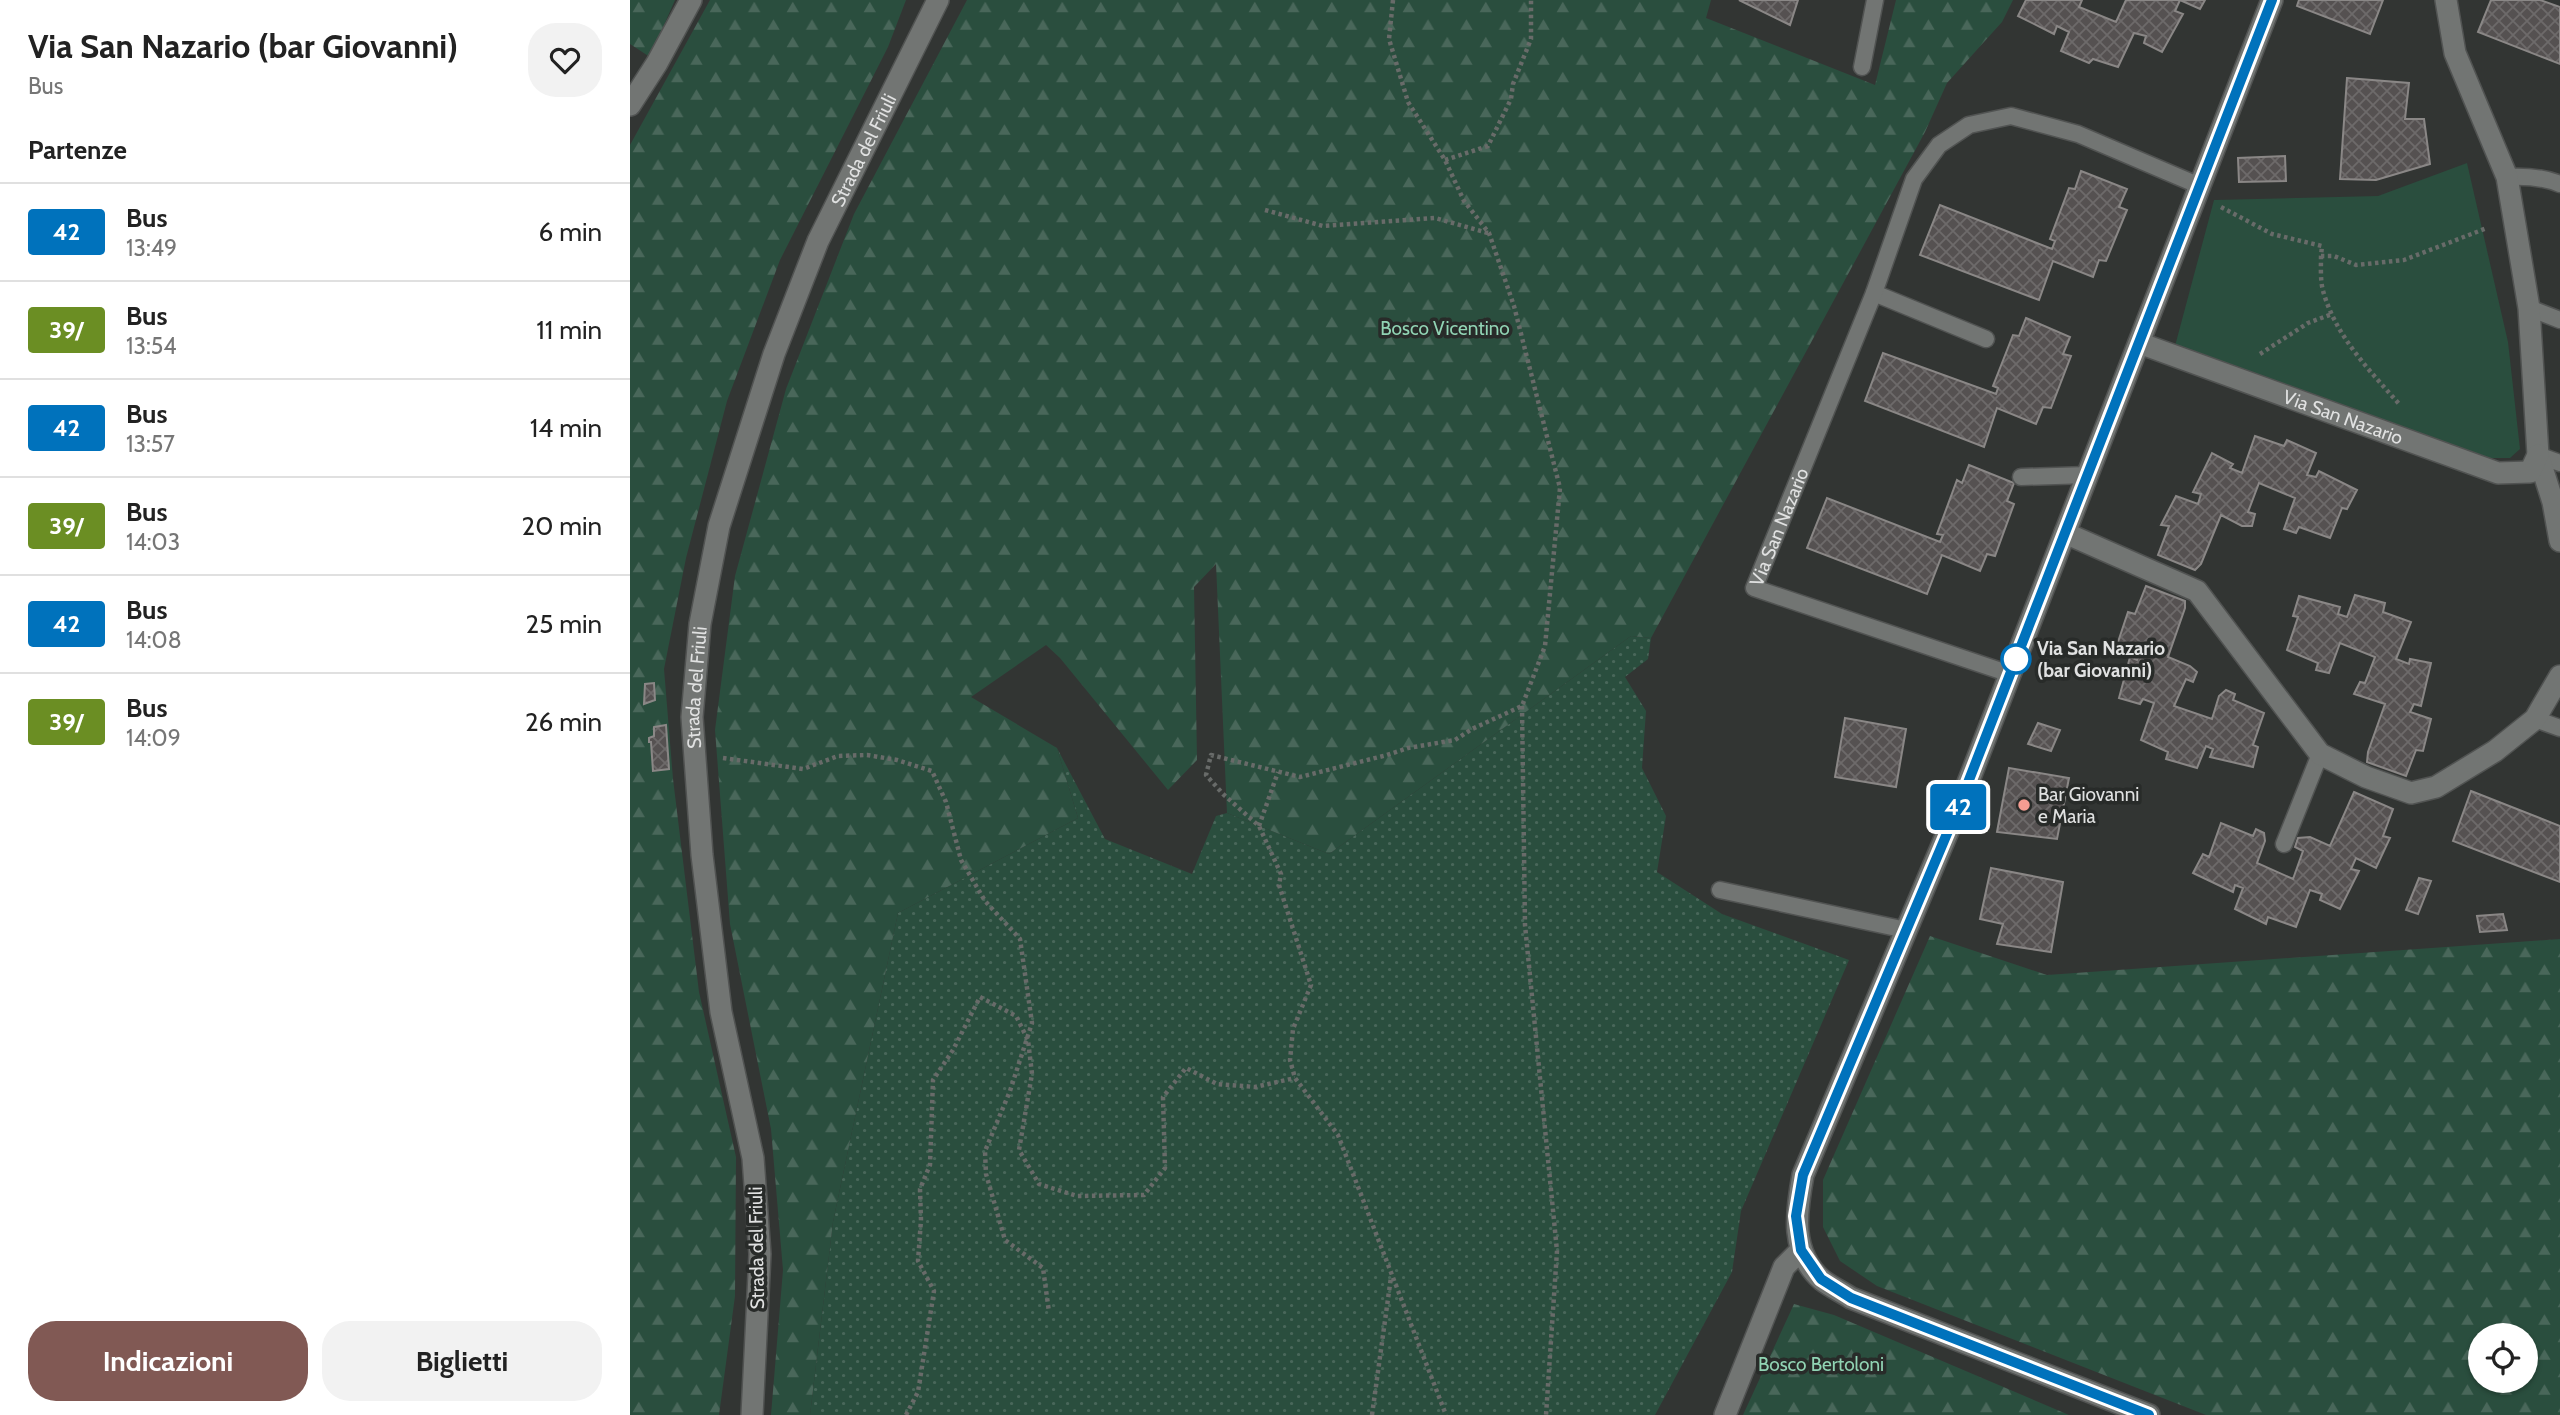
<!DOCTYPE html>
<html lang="it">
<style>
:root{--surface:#fff;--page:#f2f2f2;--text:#222;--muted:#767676;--line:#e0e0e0;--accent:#815954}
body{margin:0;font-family:Cabin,sans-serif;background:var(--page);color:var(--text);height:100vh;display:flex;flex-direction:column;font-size:26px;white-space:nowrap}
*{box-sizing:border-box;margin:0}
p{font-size:23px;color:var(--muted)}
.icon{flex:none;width:38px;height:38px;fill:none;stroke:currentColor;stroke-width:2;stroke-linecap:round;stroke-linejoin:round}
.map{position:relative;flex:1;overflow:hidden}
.drawer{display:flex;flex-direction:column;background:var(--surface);width:630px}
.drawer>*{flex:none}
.badge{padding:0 14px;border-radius:5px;font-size:24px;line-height:46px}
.tools{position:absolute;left:1838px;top:1323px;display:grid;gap:14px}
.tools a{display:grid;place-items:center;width:70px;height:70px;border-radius:50%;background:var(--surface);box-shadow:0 2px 5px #0004;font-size:35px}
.map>.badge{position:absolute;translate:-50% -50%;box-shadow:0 0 0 4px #fff}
h2{padding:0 28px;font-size:26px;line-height:63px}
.round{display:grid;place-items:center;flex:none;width:74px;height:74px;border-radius:28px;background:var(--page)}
.summary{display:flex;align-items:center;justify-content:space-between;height:119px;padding:0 28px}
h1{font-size:33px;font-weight:800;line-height:52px}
.primary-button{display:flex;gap:14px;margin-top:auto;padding:14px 28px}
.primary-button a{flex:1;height:80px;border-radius:28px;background:var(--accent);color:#fff;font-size:28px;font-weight:800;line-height:80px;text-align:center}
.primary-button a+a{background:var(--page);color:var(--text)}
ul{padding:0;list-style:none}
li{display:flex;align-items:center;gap:21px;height:98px;padding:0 28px;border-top:2px solid var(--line)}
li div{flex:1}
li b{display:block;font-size:26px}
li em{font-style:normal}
li .badge{min-width:77px;font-weight:700;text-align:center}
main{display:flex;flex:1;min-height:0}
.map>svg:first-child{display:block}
</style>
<main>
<section class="drawer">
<div class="summary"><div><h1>Via San Nazario (bar Giovanni)</h1><p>Bus</p></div><a class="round"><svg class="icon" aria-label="heart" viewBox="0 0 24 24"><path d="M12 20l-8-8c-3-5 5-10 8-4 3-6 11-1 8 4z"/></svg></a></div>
<h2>Partenze</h2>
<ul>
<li><span class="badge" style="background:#0072bc;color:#fff">42</span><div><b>Bus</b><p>13:49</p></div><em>6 min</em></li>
<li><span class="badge" style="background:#6b8e23;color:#fff">39/</span><div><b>Bus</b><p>13:54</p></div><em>11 min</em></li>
<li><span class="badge" style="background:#0072bc;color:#fff">42</span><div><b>Bus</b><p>13:57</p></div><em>14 min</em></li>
<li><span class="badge" style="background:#6b8e23;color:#fff">39/</span><div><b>Bus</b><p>14:03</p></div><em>20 min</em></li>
<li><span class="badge" style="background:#0072bc;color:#fff">42</span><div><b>Bus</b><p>14:08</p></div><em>25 min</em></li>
<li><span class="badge" style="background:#6b8e23;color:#fff">39/</span><div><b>Bus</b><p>14:09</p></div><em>26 min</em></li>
</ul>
<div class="primary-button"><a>Indicazioni</a><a>Biglietti</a></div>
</section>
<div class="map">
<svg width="1930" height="1415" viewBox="0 0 1930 1415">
<defs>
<pattern id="grass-dots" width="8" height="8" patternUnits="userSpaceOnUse" patternTransform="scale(1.75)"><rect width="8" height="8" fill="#2a4e3e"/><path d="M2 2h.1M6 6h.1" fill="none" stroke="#49675a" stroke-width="1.8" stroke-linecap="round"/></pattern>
<pattern id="forest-firs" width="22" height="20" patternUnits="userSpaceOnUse" patternTransform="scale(1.75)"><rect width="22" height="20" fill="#2a4e3e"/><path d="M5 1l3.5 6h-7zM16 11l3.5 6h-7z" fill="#49675a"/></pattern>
<pattern id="building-cross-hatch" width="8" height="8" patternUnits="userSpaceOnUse" patternTransform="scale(1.75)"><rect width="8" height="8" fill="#555151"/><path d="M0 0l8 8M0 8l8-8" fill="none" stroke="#6d6a6a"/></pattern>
</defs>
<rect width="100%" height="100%" fill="#323533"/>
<path fill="url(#grass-dots)" d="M1001 636 1021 638 1018 659 995 677 1016 711 1012 768 1036 816 1027 872 1092 914 1219 960 1111 1211 1102 1272 1025 1415H180L203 1222 268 913 448 818 427 748 475 839 562 874 586 816 597 813 699 854Z"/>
<path fill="url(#forest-firs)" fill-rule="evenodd" d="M0 0H45L20 57 0 44Z
M80 0H276L258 47 150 260 97 401 56 558 34 669 43 779 69 992 106 1157 105 1296 89 1415H0V145Z
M337 0H1081L1076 18 1245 85 1266 0H1383L1372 22 1317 83 1295 132 1021 638 1001 636 699 854 597 813 586 564 564 587 567 760 538 790 430 658 416 645 341 697 427 748 448 818 268 913 203 1222 180 1415H141L153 1270 141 1129 100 924 85 730 105 576 156 389 224 214Z
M1300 936 1417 975 1930 939V1415H1576L1247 1286 1210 1261 1193 1227V1180ZM1850 1335H1895V1381H1850Z
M1164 1304 1204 1315 1439 1415H1113Z"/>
<path fill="#2a4e3e" d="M1837 163 1878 342 1890 449 1880 458H1860L1545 346 1584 200 1748 196Z"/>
<path fill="url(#building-cross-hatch)" stroke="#8a8786" stroke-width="2" d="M1109 0H1168L1160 25Z
M1396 0H1452L1449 7 1486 22 1496 0H1575L1570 9 1550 0 1545 11 1553 14 1532 52 1514 43 1516 36 1504 33 1488 67 1463 59 1459 63 1431 51 1439 32 1427 26 1424 34 1388 16Z
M1669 0H1753L1740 34 1667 6Z
M1861 0H1910L1930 7V64L1848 32Z
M1717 78 1779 83 1775 119H1794L1800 164 1746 180 1710 179Z
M1655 156 1656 181 1609 182 1608 158Z
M1451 171 1497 189 1489 207 1497 210 1476 261 1469 260 1463 277 1423 261 1409 300 1290 255 1310 205 1422 249 1425 241 1420 239 1439 188 1445 189Z
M1396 318 1440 337 1433 354 1441 356 1421 408 1413 407 1406 424 1367 408 1354 447 1235 401 1253 353 1366 394 1368 388 1363 386 1383 335 1389 336Z
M1625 436 1654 446 1657 440 1686 453 1677 475 1686 477 1689 471 1727 490 1717 509 1712 508 1700 538 1669 527 1666 533 1654 529 1665 498 1629 483 1618 512 1625 514 1622 526H1612L1591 515 1571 564 1565 570 1528 555 1539 526 1531 525 1546 496 1568 504 1571 494 1563 492 1582 453 1603 464 1600 468 1612 473Z
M1339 465 1384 483 1377 501 1384 504 1365 556 1357 554 1350 571 1312 555 1297 594 1177 548 1197 498 1310 542 1313 535 1307 534 1327 480 1332 483Z
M1516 586 1555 601V608L1538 657 1560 666 1567 672 1563 682 1556 679 1544 706 1582 719 1589 696 1596 690 1605 694 1603 700 1634 713 1623 745 1628 747 1623 767 1580 757 1583 749 1576 746 1567 768 1536 759 1538 752 1511 740 1524 703 1513 699 1510 704 1489 698 1500 657 1507 660 1512 649 1488 642 1498 612 1505 614Z
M1725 595 1755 603 1753 612 1781 622 1766 659 1779 664 1780 659 1801 663 1791 706 1784 704 1780 712 1801 719 1793 751 1786 750 1776 776 1737 762 1738 752 1755 704 1724 694 1730 682 1735 683 1745 657 1710 643 1699 673 1686 670 1688 663 1657 650 1668 617 1663 616 1669 596 1710 607 1708 614 1717 617Z
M24 683 25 700 14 704 15 684Z
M1215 718 1276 729 1266 787 1205 777Z
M1408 723 1430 730 1421 751 1398 744Z
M36 725 39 769 23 771 21 742H19V738L24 736V727Z
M1379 768 1439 778 1427 839 1367 832Z
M1841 791 1930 826V882L1823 841Z
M1724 792 1763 809 1753 836 1760 838 1746 868 1726 858 1721 869 1729 871 1710 909 1690 900 1692 894 1680 890 1666 927 1638 917 1636 924 1605 909 1613 888 1605 885 1603 892 1563 873 1573 854 1579 857 1591 823 1623 836 1626 829 1634 833 1635 841 1627 863 1663 879 1673 851 1665 847 1668 838 1680 837 1700 846Z
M1361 868 1433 882 1421 952 1367 944 1373 924 1350 919Z
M1789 878 1801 881 1788 914 1776 910Z
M1873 914 1877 930 1850 932 1847 916Z"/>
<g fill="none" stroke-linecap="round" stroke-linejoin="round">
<g stroke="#515352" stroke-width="19">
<g id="lane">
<path d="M1232 67 1245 0"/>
<path d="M1877 177C1896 176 1913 177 1930 184"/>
<path d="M1244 293 1356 339"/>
<path d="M1899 308 1930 320"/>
<path d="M1908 455 1930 463"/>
<path d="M1391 477 1458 475"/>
<path id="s1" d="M1380 674 1124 588 1244 293 1284 179 1309 145 1339 125 1381 116 1448 134 1570 186"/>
<path d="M1905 719 1930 728"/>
<path d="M1654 844 1690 754"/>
<path d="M1090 890 1276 930"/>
</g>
</g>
<g stroke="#515352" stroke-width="24">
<g id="street">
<path d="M1816 0 1825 53 1877 177 1899 308 1908 455 1923 502 1930 541"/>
<path d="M0 105 27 63 61 0"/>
<path id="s2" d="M1509 343 1868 473 1900 472 1908 455"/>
<path d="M1435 533 1567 591 1690 754 1736 777 1781 793 1806 787 1865 751 1905 719 1930 676"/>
<path d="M1095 1415 1154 1267 1171 1250"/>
<path d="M1519 1415 1221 1298C1212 1292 1201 1287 1192 1280 1160 1252 1166 1213 1173 1175L1332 798 1642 0"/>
</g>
</g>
<g stroke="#515352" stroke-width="24">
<g id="secondary">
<path id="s3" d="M122 1415 130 1254 123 1158 91 1012 72 855 62 717 70 624 89 526 144 354 188 241 308 0"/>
</g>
</g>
<path stroke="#686b69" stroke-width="4.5" stroke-dasharray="3.5 3.5" stroke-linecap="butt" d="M763 0 759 39 778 102 815 160 834 201 859 233 884 306 930 488 915 646 892 706 842 729 825 740 778 748 757 755 670 777 581 755 576 775 593 794 629 826 651 874 649 885 681 985 663 1029 660 1060 665 1078 708 1135 816 1415
M815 160 858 146 881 99 883 84 901 39V0
M1591 207 1642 234 1692 246 1691 256H1704L1726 265 1774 260 1857 228
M635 210 693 226 805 218 858 233
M1691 256C1691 268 1690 283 1694 294 1707 338 1741 372 1770 405
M1630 354 1678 323 1702 314
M892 706 895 925 927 1251 916 1415
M93 758 173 769 208 756 237 755 267 760 302 771 316 802 331 860 355 901 390 939 402 1023 380 1091 355 1151 356 1174 375 1240 413 1268 419 1312
M629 826 648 772
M276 1415 288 1392 304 1291 288 1261 291 1220 290 1189 300 1165 303 1080 323 1050 350 997 386 1016 398 1040 402 1074 389 1150 409 1184 447 1196 514 1195 535 1168 533 1097 556 1068 587 1084 625 1087 665 1078
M742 1415 761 1277"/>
<use href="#lane" stroke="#727573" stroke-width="16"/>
<use href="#street" stroke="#727573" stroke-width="21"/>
<use href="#secondary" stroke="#727573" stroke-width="21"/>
</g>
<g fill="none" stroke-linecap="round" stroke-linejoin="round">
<g stroke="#fff" stroke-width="16">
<path id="line" d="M1519 1415 1221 1298 1191 1279 1171 1250 1166 1216 1173 1175 1332 798 1642 0"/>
</g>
<use href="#line" stroke="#0072bc" stroke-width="10"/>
</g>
<circle fill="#fff" stroke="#0072bc" stroke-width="3.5" cx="1386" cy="659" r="14"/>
<circle fill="#f59c92" stroke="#282b29" stroke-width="2.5" cx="1394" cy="805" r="7"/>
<g text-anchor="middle" stroke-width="7" stroke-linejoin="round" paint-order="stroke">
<g font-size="19" fill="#e0e1e1" stroke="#282b29">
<text dy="7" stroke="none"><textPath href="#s3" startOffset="1300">Strada del Friuli</textPath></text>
<text dy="7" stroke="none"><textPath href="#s2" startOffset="217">Via San Nazario</textPath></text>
<text dy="7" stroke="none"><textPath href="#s1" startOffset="336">Via San Nazario</textPath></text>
<text dy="7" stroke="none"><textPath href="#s3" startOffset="733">Strada del Friuli</textPath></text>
<text transform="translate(126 1248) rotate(-91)" y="7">Strada del Friuli</text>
</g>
<g font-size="19" fill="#91d4b4" stroke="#282b29">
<text x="815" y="335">Bosco Vicentino</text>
<text x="1191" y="1371">Bosco Bertoloni</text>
</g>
<g font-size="19" font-weight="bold" fill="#e0e1e1" stroke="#282b29" text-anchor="start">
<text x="1407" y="655">Via San Nazario<tspan x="1407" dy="22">(bar Giovanni)</tspan></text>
</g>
<g font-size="19" fill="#e0e1e1" stroke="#282b29" text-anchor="start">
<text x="1408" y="801">Bar Giovanni<tspan x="1408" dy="22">e Maria</tspan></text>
</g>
</g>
</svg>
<div class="tools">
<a><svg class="icon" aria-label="locate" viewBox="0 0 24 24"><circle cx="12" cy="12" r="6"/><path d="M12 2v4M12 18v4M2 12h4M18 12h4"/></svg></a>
</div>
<b class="badge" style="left:1328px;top:807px;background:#0072bc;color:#fff">42</b>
</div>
</main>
